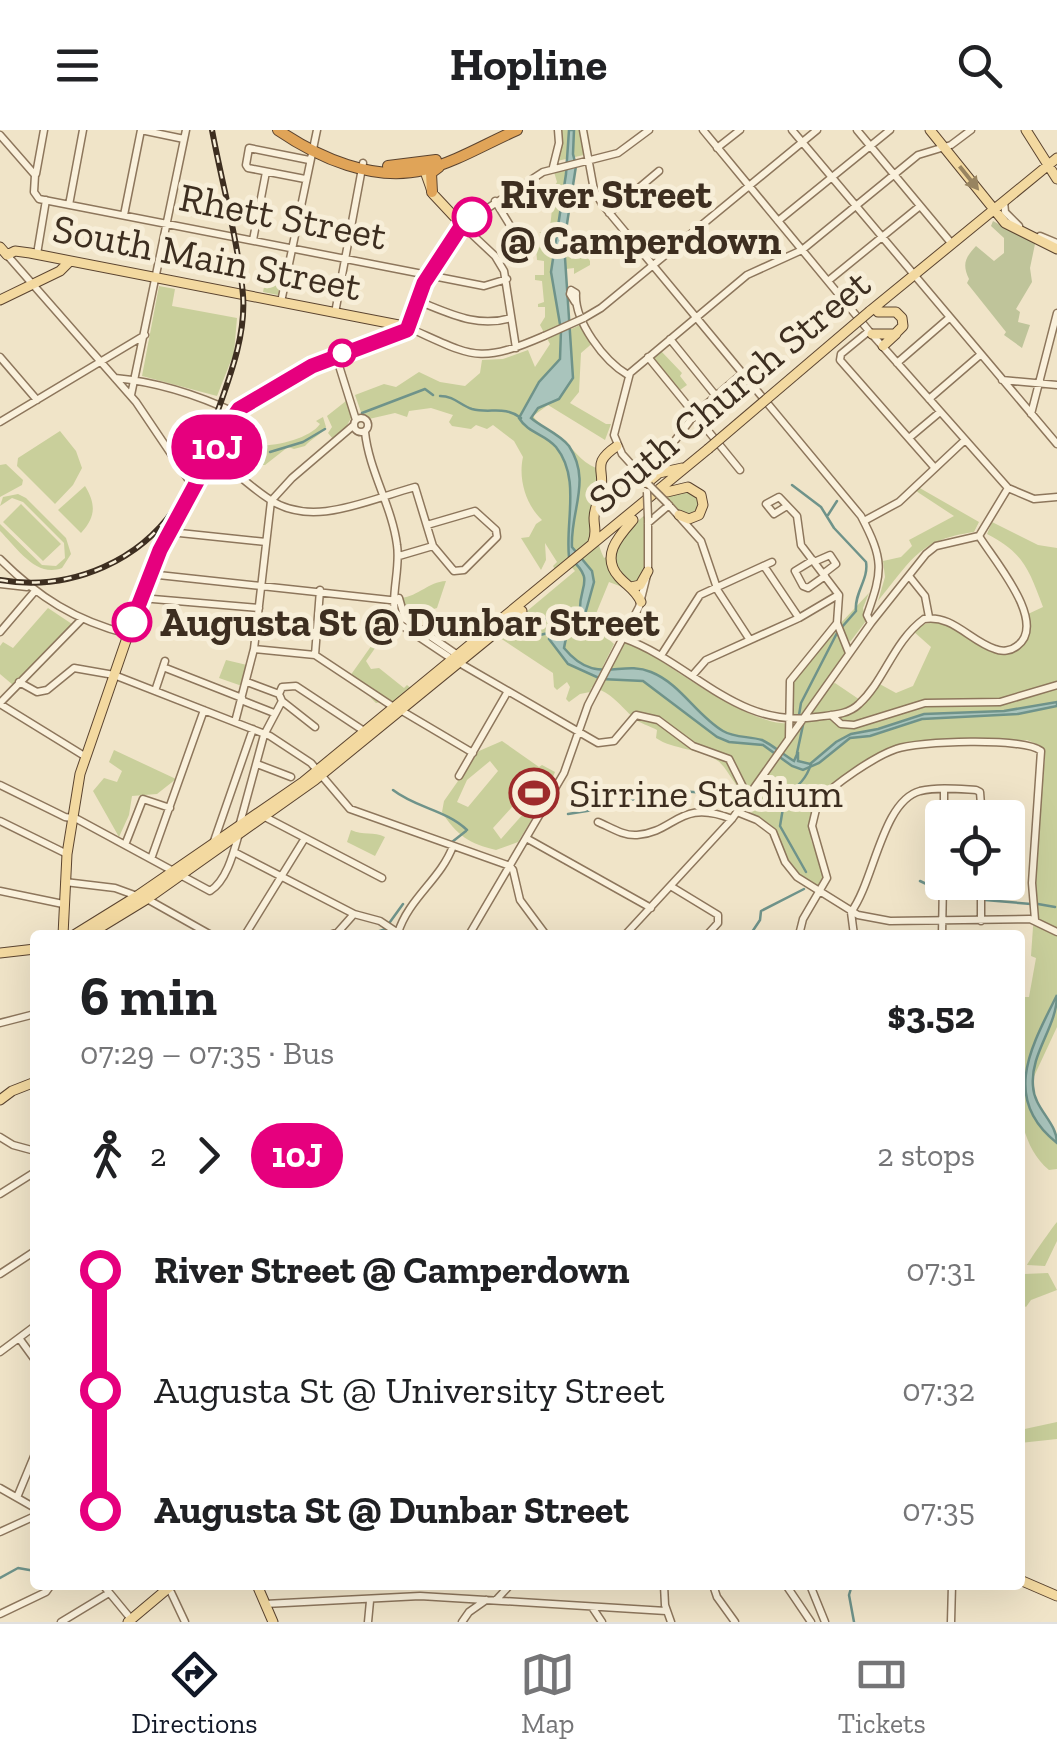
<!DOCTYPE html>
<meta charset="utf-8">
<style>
:root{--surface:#fff;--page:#f2f2f2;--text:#202124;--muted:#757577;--line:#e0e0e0;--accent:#111827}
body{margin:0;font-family:"Zilla Slab",serif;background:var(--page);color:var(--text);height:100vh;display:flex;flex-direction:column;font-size:38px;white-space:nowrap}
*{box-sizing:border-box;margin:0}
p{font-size:32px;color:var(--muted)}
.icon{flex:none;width:55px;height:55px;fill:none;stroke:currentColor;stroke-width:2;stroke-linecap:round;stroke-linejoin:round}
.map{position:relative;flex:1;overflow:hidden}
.sheet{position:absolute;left:30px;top:800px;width:995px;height:660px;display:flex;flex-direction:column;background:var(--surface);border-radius:10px;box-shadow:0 10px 40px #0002}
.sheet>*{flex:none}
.badge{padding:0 20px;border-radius:32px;font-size:35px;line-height:65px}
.controls{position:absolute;left:925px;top:670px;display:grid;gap:20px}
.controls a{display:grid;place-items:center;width:100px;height:100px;border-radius:10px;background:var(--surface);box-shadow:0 10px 40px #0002;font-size:50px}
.map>.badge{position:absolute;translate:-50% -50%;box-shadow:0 0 0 5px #fff}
.legs{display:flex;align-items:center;gap:15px;height:110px;padding:0 50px;font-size:32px}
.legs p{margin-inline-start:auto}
.head{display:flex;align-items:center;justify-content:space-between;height:170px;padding:0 50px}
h1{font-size:55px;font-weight:800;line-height:75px}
ul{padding:0 50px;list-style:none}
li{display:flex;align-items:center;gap:35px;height:120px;font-size:38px}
li i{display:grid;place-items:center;width:15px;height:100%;margin:0 12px;background:currentColor}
li i::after{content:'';width:25px;height:25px;margin:-12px;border:8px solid;border-radius:50%;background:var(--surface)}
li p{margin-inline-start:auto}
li:first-child i{background:linear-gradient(#0000 50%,currentColor 0)}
li:last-child i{background:linear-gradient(currentColor 50%,#0000 0)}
header{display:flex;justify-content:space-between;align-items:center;height:130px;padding:0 50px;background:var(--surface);font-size:45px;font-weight:800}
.tabs{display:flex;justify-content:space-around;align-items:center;height:140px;border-top:2px solid var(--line);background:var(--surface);font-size:28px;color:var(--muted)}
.tabs a{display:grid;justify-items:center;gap:5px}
.tabs .current{color:var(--accent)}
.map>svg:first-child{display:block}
</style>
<header><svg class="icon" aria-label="menu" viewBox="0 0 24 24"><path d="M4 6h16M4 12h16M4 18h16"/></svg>Hopline<svg class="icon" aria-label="search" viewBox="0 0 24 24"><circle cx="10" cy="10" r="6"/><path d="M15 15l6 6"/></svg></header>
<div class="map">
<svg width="1057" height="1492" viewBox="0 0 1057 1492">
<rect width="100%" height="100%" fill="#f0e4c8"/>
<path fill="#c9cf9b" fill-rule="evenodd" d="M559 0H581L584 25 557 31Z
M576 38 565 101 568 126 572 129 574 126 569 110 573 107 590 131V135L574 144V138L566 139 569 200 580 195 595 211 581 223 579 262 570 273 606 294H611L605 310 548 275 533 286C540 296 550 299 559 306 573 317 580 332 596 338 598 370 589 398 604 428L608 426 625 458 609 452 593 491V495L614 514 603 536 610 538 624 512 634 514C672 536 738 588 781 593 788 594 797 592 805 591L829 555 835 553 863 572 876 552 896 563 913 556 931 517 913 501C938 478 978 509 1003 522 1022 512 1032 507 1028 484L1043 477C1029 440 1024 423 987 404L992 392 1038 415 1057 418V897L1030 955 1023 958 1039 995 1057 1013V1039L1049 1040C1005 1003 1020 920 1020 867H1029L1036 828 1031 826 1033 797 1037 785 1035 746 1045 626 1039 615 1027 610 899 615 817 669 810 687 811 710 825 746 820 760 793 739 776 702 747 679 751 664 747 656 738 657C732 650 725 636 718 631 700 618 673 620 656 608L657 600C650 596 639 593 634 588 619 575 613 563 592 557L590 562 580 564 569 572 566 569 570 557 567 552 557 560 554 557 553 543 500 508 502 502 575 441 567 432 556 441 553 436 557 432 545 413 546 430 541 440 521 408 529 407 536 394 542 390C526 375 518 349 523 327L514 311 493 295 487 299 476 295 471 299 452 296 449 292 453 285 431 278 409 281 407 287 395 283 369 289 360 286 362 285 355 265 384 254 396 257 419 242 440 252 465 256 480 243 482 230 503 229 528 220 535 237 550 214 540 195 545 187V177H538V174L544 172 542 151 535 150V145H544V131L537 130 536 117 545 118 546 106 539 102 548 103C554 88 550 61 557 52L554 42Z
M262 134 283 138 278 165 263 162 266 147 261 145Z
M159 156 175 159 172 176 237 188 234 223 217 266 142 246Z
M661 221 682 243 680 246 687 255 680 260 651 229Z
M346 271 352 286 343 303 333 309 328 303 332 297 327 286Z
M323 287 326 297C322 304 311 309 305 316L294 319 288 317 265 335H255L254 324 243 325 252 315C268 318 309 310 320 294L316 291Z
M60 301 76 321 82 338 73 355 55 374 17 336 18 328Z
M6 334 23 350 22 355 0 367V335Z
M85 356C96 374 96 387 81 403L58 380Z
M918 357 979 392 974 402C918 410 912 430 878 471L885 447 883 431 901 427 912 416 909 410 954 386 919 363 915 360Z
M688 361 697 365 700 375 691 386 682 384 667 368 674 363Z
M18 364 26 368 66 408 71 424 62 438C36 448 17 418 0 401V394L42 435 56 436 65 428 64 413 23 372 12 368 0 376 3 367Z
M21 374 61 414 43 431 3 392Z
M645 385 644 444 638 453H629C601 422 618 407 645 385Z
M446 451 437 478 407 487 401 468C419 466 428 452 446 451Z
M869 463 863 478 866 491 850 512 839 495Z
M48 478 72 494 13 555 0 544V516L3 512 13 518Z
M386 490 392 494 366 531 371 539 379 538 404 558 407 555 413 560 395 574 387 571 376 573 371 568 373 562 350 546 386 495Z
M835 499 846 522 801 587 791 586 792 552Z
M226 530 247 535 242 556 219 548Z
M502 611 539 637 542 635 555 642 553 647 556 649 518 712 496 720C470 714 456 705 442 682L444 671 479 621ZM490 631 498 641 468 677 457 672 467 650ZM521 667 532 674 501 709 493 698Z
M114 620 176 649 157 664 132 666 129 685 119 707 93 661 104 648 117 652 122 641 109 632Z
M351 700C363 706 374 701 385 707L375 726 347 712Z
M1057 1092V1111L1045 1136 1027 1135C1028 1132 1054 1095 1057 1092Z
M1048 1143 1057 1160 1031 1170 1026 1177 1020 1173 1025 1157 1020 1153 1024 1144Z
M1057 1292V1309L1020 1313V1300Z"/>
<path fill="#bfc49a" d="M993 91 1035 114 1030 138 1032 152 1016 179 1020 182 1018 192 1030 195 1022 218 1004 205 1006 202 967 153 969 149C962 134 965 128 976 116L994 131 1004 123V108L991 96Z"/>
<path fill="#a9c4bc" stroke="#6f938a" stroke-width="2.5" d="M569 0H574L573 24 576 36 564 113 573 248 559 269 538 278 531 288C541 297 560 304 569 316 592 351 570 381 572 417L592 441 594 452 584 488 568 498 564 518C596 557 620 529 651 542 681 554 696 585 723 601 735 608 749 606 762 610 771 614 784 625 794 631L798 622V631L810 634 836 612 851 604 878 599 924 584 1004 581 1057 572V576L1018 584 922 589 870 606 850 608 819 633 803 640 792 636 763 615 729 612 717 607 643 551 601 549 568 534 549 509 552 496 580 483C578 454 597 452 569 427 565 392 581 348 556 317 545 304 528 303 519 288L539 252 560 229 561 200 551 142 566 44Z
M1057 865C1057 897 1030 923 1033 956 1034 979 1057 992 1057 1013 1001 969 1031 917 1057 865Z"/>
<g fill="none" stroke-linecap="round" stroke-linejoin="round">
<path stroke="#6f938a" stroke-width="2.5" d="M440 266C454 266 460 275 472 279 490 284 504 275 521 288
M362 283 425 259 433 265
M270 322 303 312 325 299
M792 355 821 377 834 398 866 432C869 449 854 463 856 481L842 497
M828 385 837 371
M536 487 554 491
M515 503 540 505 552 502
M799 585 801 573 837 503
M797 623 803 595
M393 660C416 678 446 680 467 700
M785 666 780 696 806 742
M746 677C772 671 802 664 811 634
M568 684 593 680 615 666C653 680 677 654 703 664 711 667 715 674 723 678L737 674
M452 712 466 701
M920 751 937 759
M953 762 976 767
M985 770 1031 774
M1038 774 1055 777
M390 792 403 774
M367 805 386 799
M750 805 760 790 761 781 804 759
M0 1448 18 1438 35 1441
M852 1455 849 1465 854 1492"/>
<g stroke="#8d765c" stroke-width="9">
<path id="minor" d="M141 0 184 9
M583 0 594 60 602 74 861 386C884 430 883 440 867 485L871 493
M703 0 869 201 1008 358 1034 369 1057 367
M792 0 1057 314
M857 0 952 114
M0 5 35 45 34 62 39 69 484 156 507 149
M717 18 740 0
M553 37 559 13 558 0
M36 44 44 0
M305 49 248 38 246 35 249 18 309 30
M495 71 511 97 509 127 499 131
M1004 71 1005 82 1019 96
M69 75 83 0
M609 83 659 41
M124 85 141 0
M778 91 890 0
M1040 106 1057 113
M253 110 266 42
M37 124 46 70
M7 125 136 272 194 358
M828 151 920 76
M418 171C451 184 477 198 511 188
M281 172 317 0
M575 172 570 164 571 160 576 163C574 191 604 231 628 245
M335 183 363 33
M584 188 601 178 817 0
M409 198C473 226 477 235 544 206
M869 201 841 224 840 230 934 337
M670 209 716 266
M516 218 504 141 495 126 462 95 543 42 618 23 649 0
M336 226 356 290
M0 227 37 270
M648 227 740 340
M897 233 949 188
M115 248C157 252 198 265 236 283
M1002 250 1057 255
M131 265 186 0
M929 269 980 225
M1031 284 1057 183
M354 295a7 7 0 1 1 14 0a7 7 0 1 1-14 0Z
M0 292 145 205
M365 302C369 341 392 376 397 415 401 441 388 470 398 493L449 527 598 613 614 611 636 585 658 590 693 616 729 629 748 667
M909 308 940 282
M213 324C232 339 249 356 269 369 312 399 370 369 415 357L433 416 454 441 464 440 497 407 496 400 475 381 427 395
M637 342 667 321 695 284 743 243
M649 354 622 324 614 305 630 243 747 145 802 120 918 25 951 15 971 0
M667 373 701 411 718 461 750 510
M787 376 774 384 766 374 779 367 797 386 801 415 839 465 837 493 849 523
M864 391 899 372 965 310
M648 393 669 375
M170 402 266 412
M399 426 433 416
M0 429C38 467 76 491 128 504
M813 430 795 441 803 456 808 458 825 446
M814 432 830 425 836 434 823 444
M764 436 799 488
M149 444 399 471
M909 446 925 466 929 487
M0 454 27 457
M141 468 259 478
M399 468 405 489 459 526
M0 502 35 461
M623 508C693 533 736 599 816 587 831 585 848 585 859 574 885 550 893 512 924 489 952 484 970 511 995 519 1002 522 1011 521 1017 516 1049 493 993 429 979 406
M254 519 315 525 395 578
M662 524 700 465 772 432
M315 525 320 460
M163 537 242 568
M692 546 706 530 799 488 838 465
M19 552 37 562 47 560 74 538 114 545 270 606 311 633 350 679 510 736
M247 552 279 564
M155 561 165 531
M241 570 274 583
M282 571 315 597
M0 573 81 490
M0 574 86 627
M402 581 473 623
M831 585 841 594 854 595 925 573 1000 572 1057 555
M235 592 254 519 271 371 292 348 354 295
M789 608 790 551 837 493
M257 634 291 647
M459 646 508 561
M0 655 65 687 77 689 210 761C226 751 233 725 238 707
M737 682 757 690 773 702 785 732 797 747 858 785 890 791 1030 789 1057 802
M265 687 382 748
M944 688V660
M0 691 67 724
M598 692C610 697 623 706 637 705 676 702 679 668 732 689
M240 693 264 605 282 571 279 564 282 557 296 556 361 599
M526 708 651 778
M214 711 253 599
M125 715 143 669 170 678
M234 722 354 784 380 791 401 805
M151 729 204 580
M510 736 513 740 520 770 546 805
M65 752 115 758 137 766
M981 752V791
M672 757 718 785V793L707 805
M0 761 63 774
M147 769 211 805
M398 803C408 769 441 749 453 716
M245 805 305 708
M330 805 338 802 354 784
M469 805 564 643 588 575 639 477 648 441V388
M625 805 732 689 871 493 926 424 936 416 979 406 1008 358
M799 805 803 789 827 748 812 696 818 671C835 654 873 627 896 619 917 611 1025 607 1041 621L1032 753 1035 790
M854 805 851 782C874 752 882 671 920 661 938 657 958 659 976 660L980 662 982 688
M942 805 943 752
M0 893 35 884
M0 1007 13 1015 35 1021
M0 1064 35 1042
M0 1144 35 1121
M19 1208 35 1230
M0 1222 35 1196
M0 1358 35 1378
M18 1365 35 1324
M0 1402 35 1386
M103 1455 131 1489
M664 1455 665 1475 671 1492
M713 1455 717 1467 735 1492
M786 1455 811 1492
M810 1455 825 1492
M169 1458 185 1492
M497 1469 510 1455
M265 1474 420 1466 666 1481
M592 1477 602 1492
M0 1484 46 1462 51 1455
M61 1492 109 1463
M368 1492 370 1471
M462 1492 469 1482 486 1470
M951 1492 952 1455"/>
</g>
<g stroke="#5b4430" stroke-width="11">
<path id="major" d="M930 0 1005 93 1057 119
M1026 0 1057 49
M0 117 7 125 15 121 30 123 409 197
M0 170 60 141 70 131
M870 181 1057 28
M409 197 425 153 462 95 433 64 422 33
M872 204H895L903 196 902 188 896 182H878
M883 216 896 204
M647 353 659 343 682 338
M667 362 688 357 701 365 703 375 699 385 689 389 679 385
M633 390C619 406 600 426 619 447 627 456 636 460 641 472
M593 412C597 402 594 398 594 388 594 379 598 373 600 364 607 339 589 335 617 316
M631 457 640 455 648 441
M63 805 67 724 80 644 149 444 226 298C248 260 317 231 358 217 375 211 394 207 409 197
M74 805 137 766 303 652 708 319
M88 805 147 769 315 650 522 481
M0 823 35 819
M0 970 12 961 35 952
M1020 1450 1057 1466
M257 1455 273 1492
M128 1492 172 1455"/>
</g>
<g stroke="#5b4430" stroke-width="12">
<path id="highway" d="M278 0C319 28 373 52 424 40 456 32 487 13 517 0
M388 36 436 30
M432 62 431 43 439 37"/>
</g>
<use href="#minor" stroke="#faf1dc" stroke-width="6"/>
<use href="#major" stroke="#f3d9a0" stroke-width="9"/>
<use href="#highway" stroke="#e0a458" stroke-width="10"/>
<g stroke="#3d2e20" stroke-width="6">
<path id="rail" d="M0 450C71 462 145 431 182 367 197 341 206 311 217 283 230 246 246 205 243 165 238 110 222 54 212 0"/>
</g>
<use href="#rail" stroke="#f7eed8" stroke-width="2.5" stroke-dasharray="8" stroke-linecap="butt"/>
<g stroke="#8d765c" stroke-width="9" stroke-linecap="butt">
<path id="minor-bridge" d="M544 206 584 188
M649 355 667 373
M647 362 648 388"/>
</g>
<g stroke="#5b4430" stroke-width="11" stroke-linecap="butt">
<path id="major-bridge" d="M708 319 870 181"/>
</g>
<use href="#minor-bridge" stroke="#faf1dc" stroke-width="6"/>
<use href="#major-bridge" stroke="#f3d9a0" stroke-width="9"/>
</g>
<defs><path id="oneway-solid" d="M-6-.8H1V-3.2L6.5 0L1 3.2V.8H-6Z" transform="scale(2.5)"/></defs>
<use fill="#988460" href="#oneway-solid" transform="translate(969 48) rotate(51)"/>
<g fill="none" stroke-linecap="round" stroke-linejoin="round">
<g stroke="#fff" stroke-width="22">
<path id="line-1" d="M132 492 160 420 226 298 239 279 312 236 407 200 424 153 462 95 472 87"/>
</g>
<use href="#line-1" stroke="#e6007e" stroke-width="15"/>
</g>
<defs>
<g id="stadium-ring" transform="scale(2.5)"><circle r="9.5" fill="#f7eed8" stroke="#9e2a2b" stroke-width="1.5"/><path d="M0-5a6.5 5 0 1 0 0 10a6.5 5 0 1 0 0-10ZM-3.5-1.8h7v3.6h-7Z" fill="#9e2a2b"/></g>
</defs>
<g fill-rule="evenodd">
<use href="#stadium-ring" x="534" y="663"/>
</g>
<g fill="#fff" stroke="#e6007e" stroke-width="5">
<circle cx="472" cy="87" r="18"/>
<circle cx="342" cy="223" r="12"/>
<circle cx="132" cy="492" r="18"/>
</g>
<g text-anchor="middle" stroke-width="10" stroke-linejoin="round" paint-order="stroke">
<g font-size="40" font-weight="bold" fill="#3d2e20" stroke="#f7eed8" text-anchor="start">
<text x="500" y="78">River Street<tspan x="500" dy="46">@ Camperdown</tspan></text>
<text x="160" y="506">Augusta St @ Dunbar Street</text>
</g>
<g font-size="40" fill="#3d2e20" stroke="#f7eed8">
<text transform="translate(283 86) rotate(11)" y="14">Rhett Street</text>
<text transform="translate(207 127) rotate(11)" y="14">South Main Street</text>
<text transform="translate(729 261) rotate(-40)" y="14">South Church Street</text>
</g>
<g font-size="40" fill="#3d2e20" stroke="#f7eed8" text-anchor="start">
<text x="569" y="677">Sirrine Stadium</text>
</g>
</g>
</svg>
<div class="controls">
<a><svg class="icon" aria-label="locate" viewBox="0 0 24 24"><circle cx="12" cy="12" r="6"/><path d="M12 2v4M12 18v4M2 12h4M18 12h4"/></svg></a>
</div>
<b class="badge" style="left:217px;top:317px;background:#e6007e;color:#fff">10J</b>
<section class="sheet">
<div class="head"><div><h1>6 min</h1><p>07:29 – 07:35 · Bus</p></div><b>$3.52</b></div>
<div class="legs"><svg class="icon" aria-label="walk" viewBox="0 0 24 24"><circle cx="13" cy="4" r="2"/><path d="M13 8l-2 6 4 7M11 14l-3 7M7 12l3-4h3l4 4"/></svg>2<svg class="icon" aria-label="forward" viewBox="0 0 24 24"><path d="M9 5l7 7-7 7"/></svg><b class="badge" style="background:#e6007e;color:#fff">10J</b><p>2 stops</p></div>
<ul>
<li><i style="color:#e6007e"></i><b>River Street @ Camperdown</b><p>07:31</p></li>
<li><i style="color:#e6007e"></i><span>Augusta St @ University Street</span><p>07:32</p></li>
<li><i style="color:#e6007e"></i><b>Augusta St @ Dunbar Street</b><p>07:35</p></li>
</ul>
</section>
</div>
<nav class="tabs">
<a class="current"><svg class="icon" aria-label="directions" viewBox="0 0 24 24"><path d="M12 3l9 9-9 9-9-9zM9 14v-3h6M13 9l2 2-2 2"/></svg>Directions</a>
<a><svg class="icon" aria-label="map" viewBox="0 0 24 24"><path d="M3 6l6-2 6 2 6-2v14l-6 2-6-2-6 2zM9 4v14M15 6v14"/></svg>Map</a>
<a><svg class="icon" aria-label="tickets" viewBox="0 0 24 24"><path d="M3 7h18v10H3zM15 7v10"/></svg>Tickets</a>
</nav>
